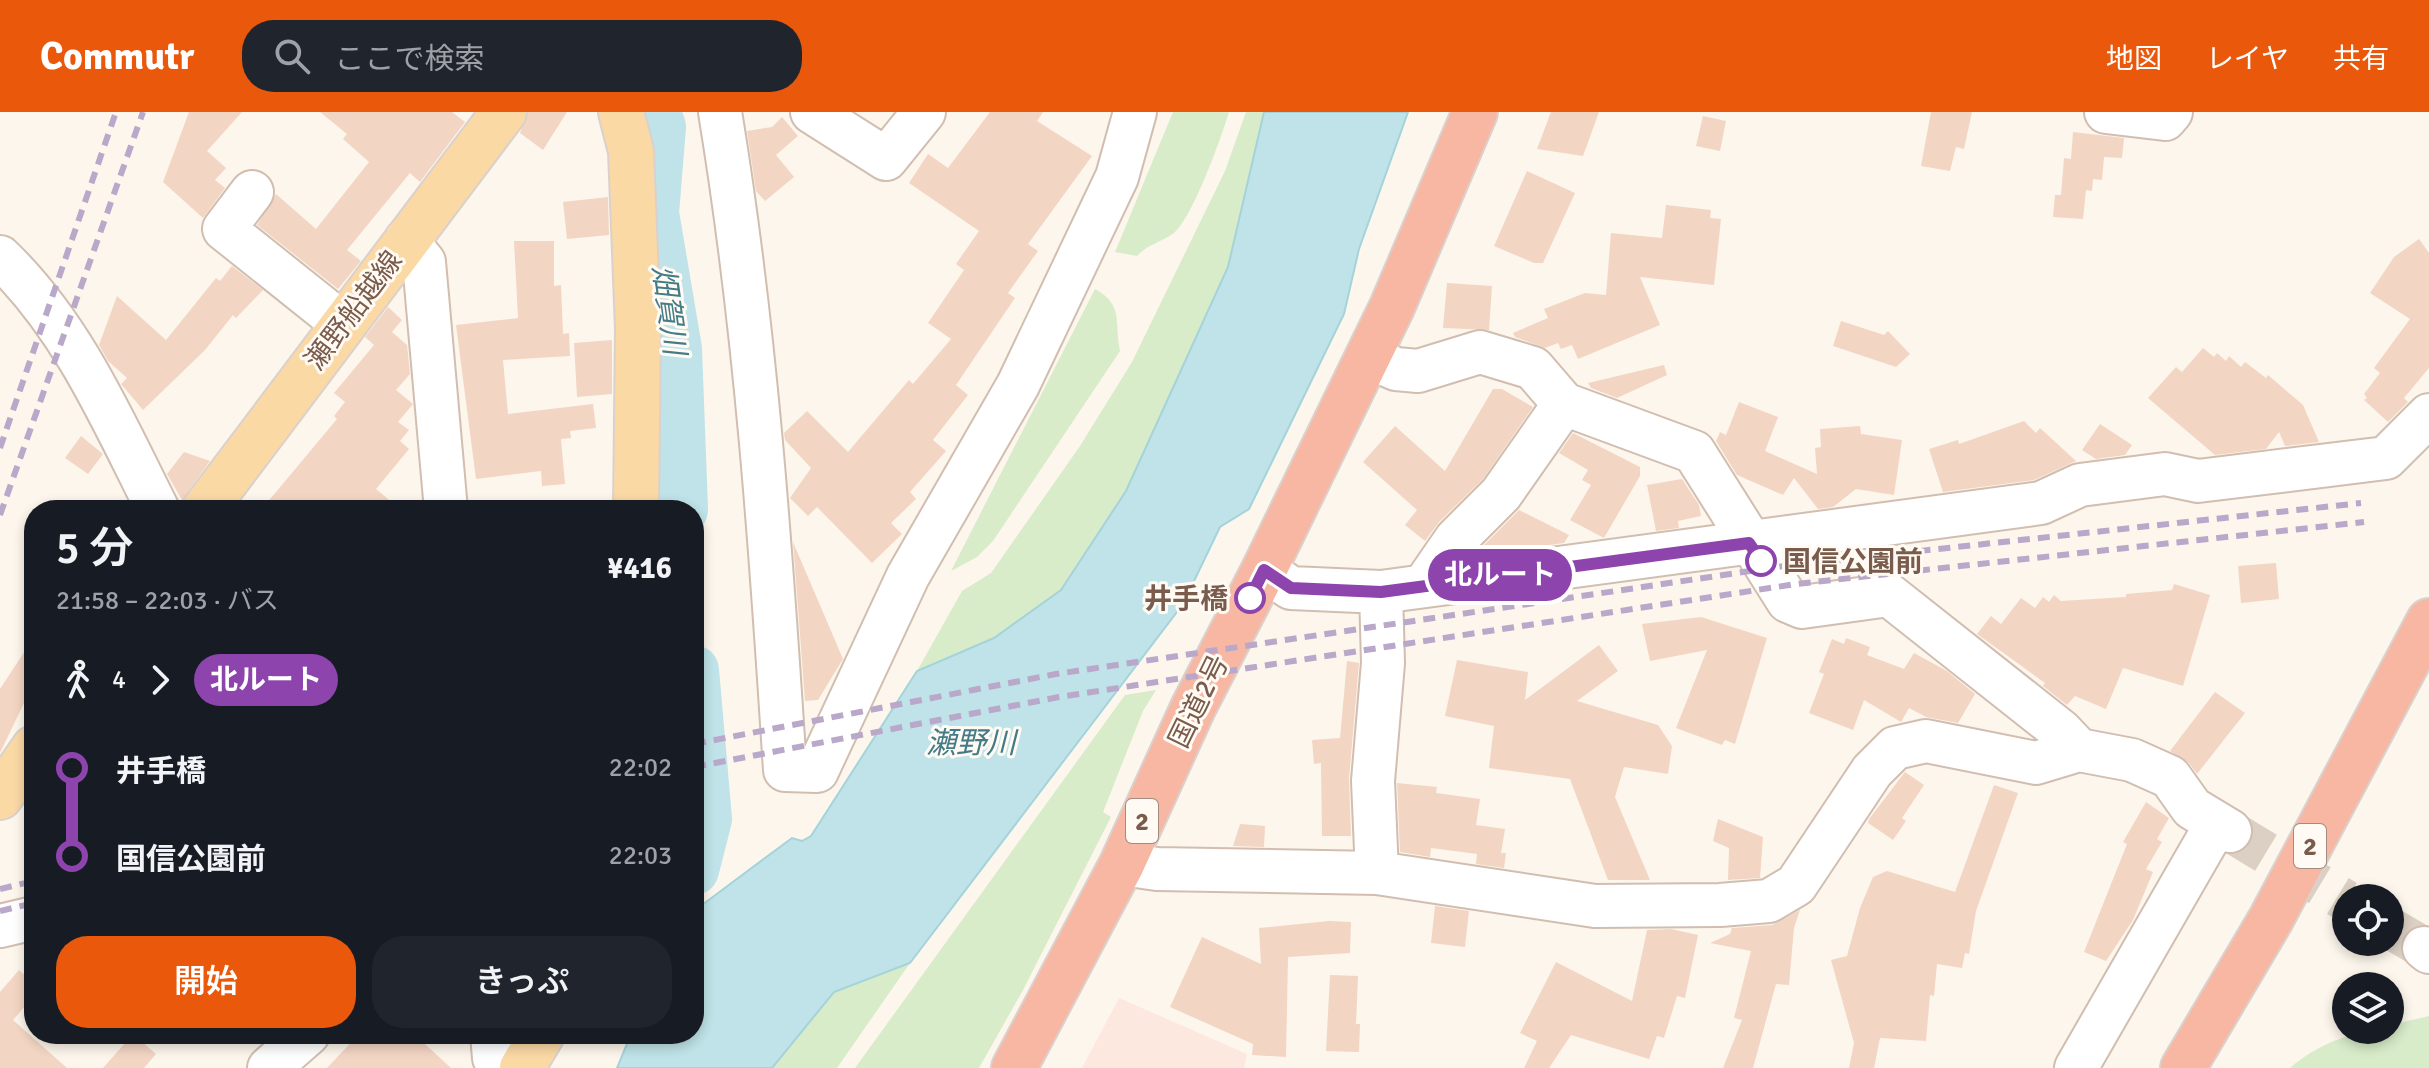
<!DOCTYPE html>
<html lang="ja">
<meta charset="utf-8">
<style>
:root{--surface:#171b24;--page:#20242c;--text:#f1f3f6;--muted:#9ea1a6;--accent:#ea580c}
body{margin:0;font-family:Signika,"Noto Sans JP",sans-serif;background:var(--page);color:var(--text);height:100vh;display:flex;flex-direction:column;font-size:30px;white-space:nowrap}
*{box-sizing:border-box;margin:0}
p{font-size:26px;color:var(--muted)}
.icon{flex:none;width:44px;height:44px;fill:none;stroke:currentColor;stroke-width:2;stroke-linecap:round;stroke-linejoin:round}
.map{position:relative;flex:1;overflow:hidden}
.panel{position:absolute;left:24px;top:388px;width:680px;height:544px;display:flex;flex-direction:column;background:var(--surface);border-radius:32px;box-shadow:0 4px 12px #0003}
.panel>*{flex:none}
.badge{padding:0 16px;border-radius:26px;font-size:28px;line-height:52px}
.buttons{position:absolute;left:2332px;top:772px;display:grid;gap:16px}
.buttons a{display:grid;place-items:center;width:72px;height:72px;border-radius:50%;background:var(--surface);box-shadow:0 4px 12px #0003;font-size:40px}
.map>.badge{position:absolute;translate:-50% -50%;box-shadow:0 0 0 4px #fff}
.legs{display:flex;align-items:center;gap:12px;height:88px;padding:0 32px;font-size:26px}
.legs p{margin-inline-start:auto}
.overview{display:flex;align-items:center;justify-content:space-between;height:136px;padding:0 32px}
h1{font-size:44px;font-weight:600;line-height:60px}
.primary-button{display:flex;gap:16px;margin-top:auto;padding:16px 32px}
.primary-button a{flex:1;height:92px;border-radius:32px;background:var(--accent);color:#fff;font-size:32px;font-weight:600;line-height:92px;text-align:center}
.primary-button a+a{background:var(--page);color:var(--text)}
ul{padding:0 32px;list-style:none}
li{display:flex;align-items:center;gap:28px;height:88px;font-size:30px}
li i{display:grid;place-items:center;width:12px;height:100%;margin:0 10px;background:currentColor}
li i::after{content:'';width:20px;height:20px;margin:-10px;border:6px solid;border-radius:50%;background:var(--surface)}
li p{margin-inline-start:auto}
li:first-child i{background:linear-gradient(#0000 50%,currentColor 0)}
li:last-child i{background:linear-gradient(currentColor 50%,#0000 0)}
header{display:flex;align-items:center;gap:48px;box-sizing:border-box;height:112px;padding:0 40px;background:var(--accent);color:#fff}
header strong{font-size:38px}
nav{display:flex;gap:44px;margin-inline-start:auto;font-size:28px}
.search{width:560px;height:72px;background:var(--page);display:flex;align-items:center;gap:20px;box-sizing:border-box;padding:0 28px;border-radius:32px;color:var(--muted);font-size:30px}
.map>svg:first-child{display:block}
</style>
<header>
<strong>Commutr</strong>
<div class="search"><svg class="icon" aria-label="search" viewBox="0 0 24 24"><circle cx="10" cy="10" r="6"/><path d="M15 15l6 6"/></svg>ここで検索</div>
<nav><a>地図</a><a>レイヤ</a><a>共有</a></nav>
</header>
<div class="map">
<svg width="2429" height="956" viewBox="0 0 2429 956">
<rect width="100%" height="100%" fill="#fdf6ec"/>
<path fill="#fde8e0" d="M1119 886 1247 942 1244 956H1082Z"/>
<path fill="#d8ecc9" d="M1173 0H1229C1221 26 1193 105 1174 121 1162 130 1148 132 1137 144L1115 140Z
M1246 0H1264L1228 155 1127 379 1061 478 994 526 917 559 962 479 991 461 1080 334 1132 250 1225 59Z
M1095 177C1124 193 1114 209 1120 239L993 429 977 445 951 459Z
M1156 578 1143 599 1103 700 1111 705 1023 878 979 956H855L1125 583Z
M910 851 837 956H772L834 880Z
M2429 904V956H2290C2318 932 2353 918 2390 918V913Z"/>
<path fill="#bfe3e8" stroke="#a5d3da" stroke-width="2" d="M1264 0H1408L1359 137 1344 202 1249 397 1220 415 1183 492 910 851 834 880 772 956H617L631 922H694V799L792 726 802 729 811 724 917 559 994 526 1061 478 1126 379 1228 155Z"/>
<g fill="none" stroke-linecap="round" stroke-linejoin="round">
<path stroke="#bfe3e8" stroke-width="50" d="M656 0 661 15 654 101 677 237 683 398
M694 558 707 707 694 758"/>
</g>
<path fill="#f3d5c3" d="M189 0H242L207 39 226 56 215 68 225 76 203 106 163 70Z
M320 0H452L465 10 420 70 410 61 347 138 361 149 338 177 257 113 276 82 316 117 369 50 343 27 347 22Z
M528 0H567L543 38 520 21Z
M990 0H1043L1037 9 1092 44 1028 132 1038 139 1008 181 1015 186 956 273 968 283 933 328 946 339 910 380 916 387 891 411 902 422 872 451 817 395 808 404 790 386 811 356 785 328 784 321 807 299 848 340 909 268 913 272 951 227 928 211 964 158 956 152 979 119 909 71 928 42 948 56Z
M1551 0H1599L1583 44 1537 37Z
M1931 0H1972L1964 37 1956 35 1950 59 1921 54Z
M1703 4 1726 9 1720 39 1696 34Z
M782 5 798 24 776 43 794 65 765 89 756 79 747 19 772 15Z
M2073 20 2124 26 2122 46 2104 45 2102 68 2093 67 2092 79 2086 78 2083 107 2053 105 2055 83H2061L2064 46 2071 47Z
M1527 59 1575 81 1543 151H1534L1494 134Z
M608 85 609 123 567 127 563 90Z
M1666 93 1711 98 1710 106 1721 107 1714 173 1640 165 1660 213 1578 247 1572 233 1561 237 1558 231 1545 236 1515 225 1513 221 1548 206 1544 197 1585 181 1606 183 1611 121 1662 126Z
M2419 127 2429 141V256L2404 286 2408 290 2388 310 2364 288 2367 286 2364 282 2380 261 2374 256 2410 207 2370 181 2394 145Z
M514 129H554V174L561 173 563 222 569 221 570 244 503 248 508 302 593 292 596 316 570 319 571 326 561 327 565 372 542 374 541 359 476 367 456 213 518 206Z
M232 154 263 178 236 206 233 203 205 238 143 298 121 272 127 266 108 249 99 233 117 184 166 228 216 166 220 169Z
M1447 171 1492 174 1489 218 1443 216Z
M388 195 402 208 392 220 407 233 410 262 396 278 413 292 398 310 409 318 400 329 409 337 376 377 401 398H261L337 307 334 304 345 290 334 281 374 233 365 225Z
M1841 209 1884 223 1888 219 1910 242 1896 255 1833 234Z
M612 228V282L577 285 574 231Z
M2203 236 2214 245 2217 241 2226 249 2229 244 2241 255 2245 250 2266 266 2268 263 2303 293 2319 330 2285 334 2279 320 2266 337 2215 343 2148 286 2176 255 2182 260Z
M1664 253 1667 263 1617 286 1591 276 1588 271Z
M1493 277H1502L1533 295 1483 367 1439 410 1425 429 1405 413 1417 398 1363 350 1395 314 1445 359Z
M1739 290 1778 305 1765 339 1817 362 1815 336 1821 335 1820 317 1860 314 1861 322 1902 328 1894 383 1856 377 1833 395 1818 397 1794 366 1783 383 1737 363 1716 329 1720 320 1726 323Z
M2024 309 2036 321 2040 316 2076 349 2034 368 1943 380 1929 337 1958 328 1959 332Z
M2100 312 2132 333 2125 343 2096 347 2082 338Z
M1573 321 1640 355V364L1604 426 1570 408 1591 373 1582 368 1588 358 1559 341Z
M81 324 103 342 88 362 65 346Z
M184 340 210 349 182 388 167 362Z
M1682 367 1699 393 1701 404 1678 409 1679 416 1656 419 1647 373Z
M1519 398 1569 423 1564 431 1484 442 1478 439Z
M793 430 843 547 818 588 805 589Z
M2276 451 2279 487 2241 491 2238 454Z
M2174 472 2210 483 2183 574 2123 556 2106 597 2075 584 2067 593 2043 574 2045 571 1977 522 1991 504 2001 512 2021 486 2035 496 2043 485 2049 490 2054 483 2061 489 2126 485V482L2172 478Z
M1701 505 1767 526 1735 632 1725 628 1722 633 1676 616 1707 538 1650 549 1642 512Z
M34 525V595L25 589 0 641V577Z
M1846 526 1870 535 1867 543 1904 557 1914 541 1947 559 1975 582 1958 611 1926 605 1909 596 1901 610 1864 588 1853 618 1809 601 1824 562 1819 560 1832 527 1844 532Z
M1599 533 1618 559 1577 589 1658 613 1672 634 1668 662 1624 655 1615 685 1650 768H1608L1570 667 1489 656 1494 614 1445 604 1457 548 1528 560 1525 588Z
M1347 549 1359 551 1349 667 1351 724H1322L1321 651 1314 652 1312 628 1340 626Z
M2215 580 2245 601 2197 662 2189 651 2170 639Z
M1905 660 1924 673 1902 706 1906 709 1893 728 1868 711 1869 707Z
M1397 671 1437 675 1436 681 1480 687 1476 713 1505 717 1501 741H1506L1504 756 1476 752 1477 742 1431 736 1430 745 1400 740Z
M1994 673 2018 681 1976 799 1969 842 1965 841 1962 856 1937 852 1934 884 1930 883 1926 929 1880 926 1874 956H1849L1854 931 1831 848 1847 844 1860 796 1873 765 1887 759 1955 780Z
M2146 690 2169 706 2157 727 2162 730 2146 757 2153 760 2133 808 2106 849 2084 840 2127 732 2123 730Z
M1718 707 1763 725 1760 766 1728 768 1729 736 1713 729Z
M1240 712 1265 714 1264 735 1233 734Z
M1435 794 1469 799 1465 835 1431 831Z
M1800 798 1794 816 1789 873 1776 872 1753 956H1723L1742 908 1734 906 1751 839 1710 831 1730 822 1732 816 1772 813Z
M1329 809 1351 810 1350 841 1288 845 1286 945 1252 943 1253 932 1170 895 1202 825 1261 852 1259 816Z
M1671 817 1698 823 1685 886 1677 884 1664 926 1657 924 1649 947 1571 923 1549 956H1524L1537 929 1520 921 1556 850 1632 889 1647 818Z
M19 858 34 871V884L13 908 67 956H0V880Z
M1330 863 1358 864 1356 912H1360L1359 940 1326 939Z
M133 922 156 942 144 956H103Z
M359 922H414L451 956H327Z"/>
<g fill="none" stroke-linecap="round" stroke-linejoin="round">
<path stroke="#dcd0c4" stroke-width="42" stroke-dasharray="42 21" stroke-linecap="butt" d="M2230 719 2346 789
M2390 816 2424 836"/>
<g stroke="#d1beb0" stroke-width="46">
<path id="minor" d="M720 0C756 218 771 438 785 658L817 659 908 464 1018 273 1117 65 1135 0
M812 0 886 47 924 0
M2106 0 2165 7 2171 0
M252 80 224 117 343 212
M406 128 424 150 446 398
M0 145C73 215 113 309 158 398
M1368 245 1396 257 1418 259 1480 240 1533 256 1564 292 1694 340 1788 489 1802 495 1889 483 2061 619 2079 638
M1264 458 1291 476 1381 480 2041 391 2080 373 2165 362 2198 369 2386 346 2429 303
M1425 472 1456 427 1501 382 1564 292
M1122 752 1157 757 1377 761 1595 794 1720 793 1769 789 1796 773 1872 659 1895 636 1926 629 2036 651 2079 638 2132 648 2170 665 2192 696 2230 719
M1377 761 1373 669 1383 551 1381 480
M0 814 34 806
M2424 836 2429 840
M492 922 494 946 500 956
M269 956 308 922
M2076 956 2217 711"/>
</g>
<g stroke="#dad1cd" stroke-width="48">
<path id="major" d="M621 0 631 39 638 217 636 398
M204 398 504 0
M0 685 34 636
M522 956 542 922"/>
</g>
<g stroke="#dad1cd" stroke-width="48">
<path id="highway" d="M1014 956 1122 752 1193 596 1264 458 1392 195 1475 0
M2183 956 2271 807 2429 509"/>
</g>
<use href="#minor" stroke="#fff" stroke-width="42"/>
<use href="#major" stroke="#fbd9a5" stroke-width="44"/>
<use href="#highway" stroke="#f7b7a3" stroke-width="44"/>
<path stroke="#b9a8c9" stroke-width="6" stroke-dasharray="12 8" stroke-linecap="butt" d="M0 336 116 0
M0 403 143 0
M694 632 1056 562 1791 453 2361 391
M694 655 1059 585 1796 472 2364 410
M0 777 34 769
M0 799 34 791"/>
</g>
<g fill="none" stroke-linecap="round" stroke-linejoin="round">
<g stroke="#fff" stroke-width="18">
<path id="line-1" d="M1250 486 1264 458 1291 476 1381 480 1749 431 1761 449"/>
</g>
<use href="#line-1" stroke="#8e44ad" stroke-width="12"/>
</g>
<g fill="#fff" stroke="#8e44ad" stroke-width="4">
<circle cx="1761" cy="449" r="14"/>
<circle cx="1250" cy="486" r="14"/>
</g>
<g text-anchor="middle" stroke-width="6" stroke-linejoin="round" paint-order="stroke">
<g fill="#fffaf3" stroke="#a28b7f" stroke-width="2">
<rect x="1126" y="687" width="32" height="44" rx="6"/>
<rect x="2294" y="712" width="32" height="44" rx="6"/>
</g>
<g font-size="26" font-weight="bold" fill="#7a5c4d">
<text x="1142" y="718">2</text>
<text x="2310" y="743">2</text>
</g>
<g font-size="28" fill="#7a5c4d" stroke="#fffaf3">
<text transform="translate(353 198) rotate(-53)" y="10">瀬野船越線</text>
<text transform="translate(1198 589) rotate(-64)" y="10">国道2号</text>
</g>
<g font-size="28" font-weight="bold" fill="#7a5c4d" stroke="#fffaf3" text-anchor="start">
<text x="1783" y="459">国信公園前</text>
<text x="1228" y="496" text-anchor="end">井手橋</text>
</g>
<g font-size="30" font-style="italic" fill="#437c86" stroke="#fffaf3">
<text transform="translate(669 198) rotate(82)" y="10">畑賀川</text>
<text x="971" y="641">瀬野川</text>
</g>
</g>
</svg>
<div class="buttons">
<a><svg class="icon" aria-label="locate" viewBox="0 0 24 24"><circle cx="12" cy="12" r="6"/><path d="M12 2v4M12 18v4M2 12h4M18 12h4"/></svg></a>
<a><svg class="icon" aria-label="layers" viewBox="0 0 24 24"><path d="M12 4l9 5-9 5-9-5zM3 14l9 5 9-5"/></svg></a>
</div>
<b class="badge" style="left:1500px;top:463px;background:#8e44ad;color:#fff">北ルート</b>
<section class="panel">
<div class="overview"><div><h1>5 分</h1><p>21:58 – 22:03 · バス</p></div><b>¥416</b></div>
<div class="legs"><svg class="icon" aria-label="walk" viewBox="0 0 24 24"><circle cx="13" cy="4" r="2"/><path d="M13 8l-2 6 4 7M11 14l-3 7M7 12l3-4h3l4 4"/></svg>4<svg class="icon" aria-label="forward" viewBox="0 0 24 24"><path d="M9 5l7 7-7 7"/></svg><b class="badge" style="background:#8e44ad;color:#fff">北ルート</b></div>
<ul>
<li><i style="color:#8e44ad"></i><b>井手橋</b><p>22:02</p></li>
<li><i style="color:#8e44ad"></i><b>国信公園前</b><p>22:03</p></li>
</ul>
<div class="primary-button"><a>開始</a><a>きっぷ</a></div>
</section>
</div>
